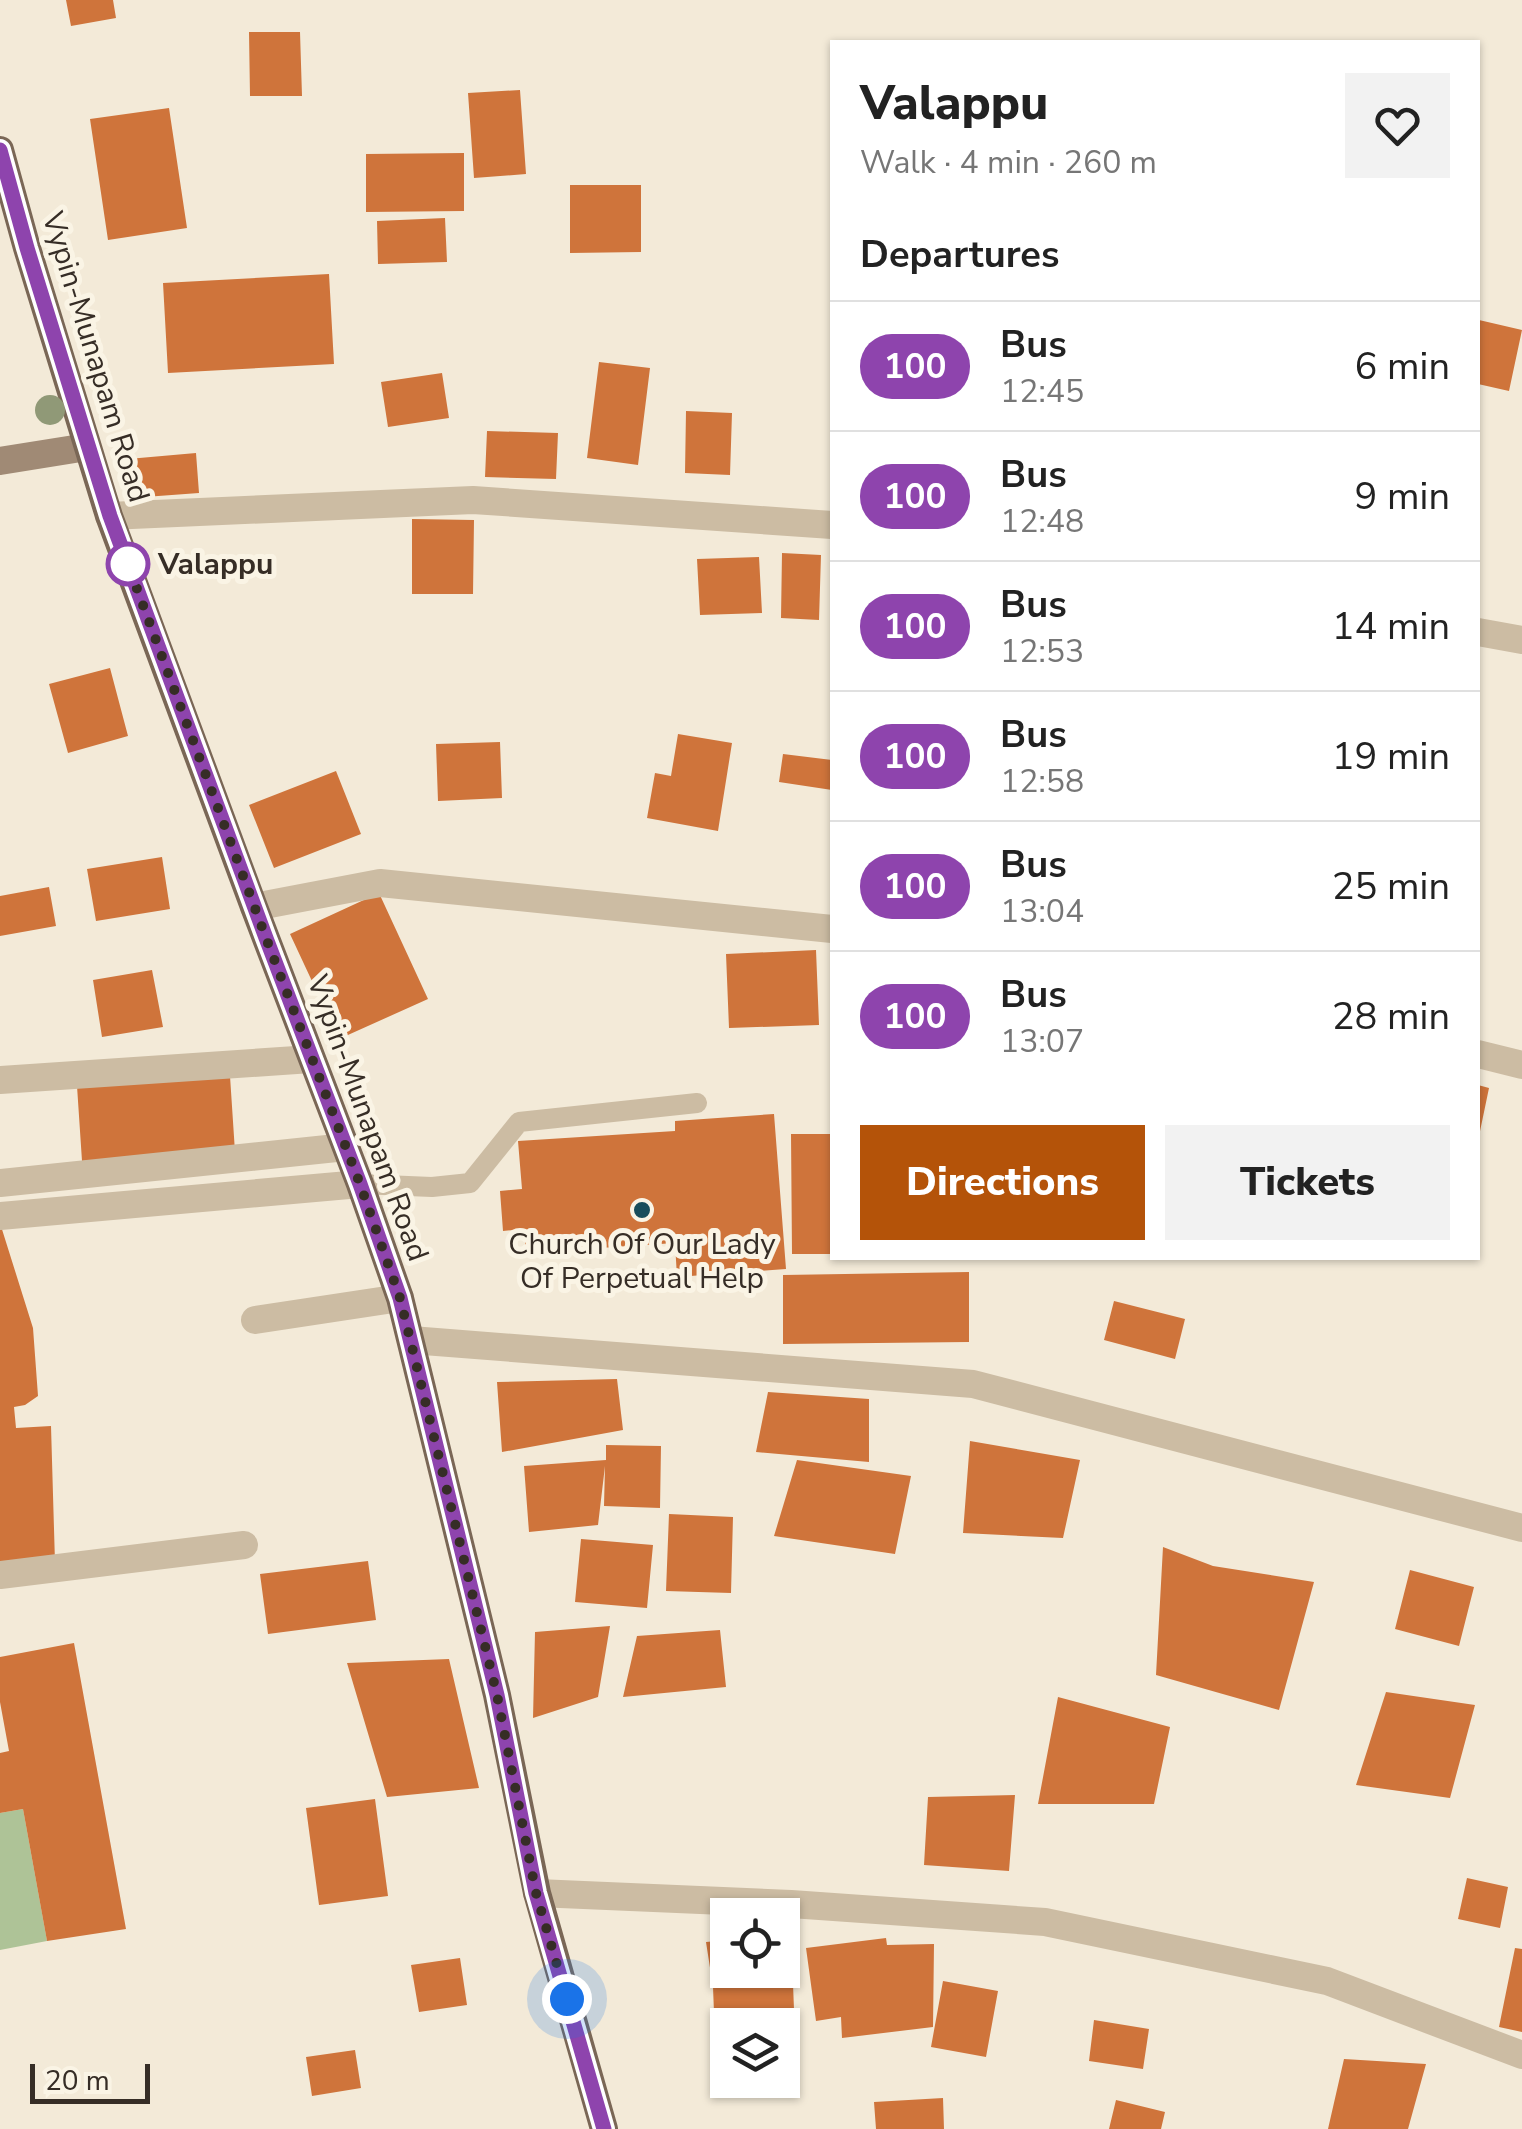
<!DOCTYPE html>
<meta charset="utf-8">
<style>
:root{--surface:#fff;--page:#f2f2f2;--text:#222;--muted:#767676;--line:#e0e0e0;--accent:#b45309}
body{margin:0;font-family:"Nunito Sans",sans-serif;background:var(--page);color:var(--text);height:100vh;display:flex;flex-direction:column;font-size:38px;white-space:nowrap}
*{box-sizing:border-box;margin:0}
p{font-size:32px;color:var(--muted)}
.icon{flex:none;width:55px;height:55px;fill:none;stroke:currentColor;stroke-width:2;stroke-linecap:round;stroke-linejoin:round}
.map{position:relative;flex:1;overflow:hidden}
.panel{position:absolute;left:830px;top:40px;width:650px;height:1220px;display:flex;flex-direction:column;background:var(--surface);border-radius:0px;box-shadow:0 2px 8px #0004}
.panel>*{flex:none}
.badge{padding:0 20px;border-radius:32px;font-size:35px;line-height:65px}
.fabs{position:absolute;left:710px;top:1898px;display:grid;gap:20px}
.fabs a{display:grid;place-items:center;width:90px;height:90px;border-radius:0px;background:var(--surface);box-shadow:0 2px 8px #0004;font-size:50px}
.scale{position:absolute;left:30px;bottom:25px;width:120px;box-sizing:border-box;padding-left:10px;border:5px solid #362d26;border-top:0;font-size:28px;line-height:35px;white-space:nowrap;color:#362d26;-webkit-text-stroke:8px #faf4e5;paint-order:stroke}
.you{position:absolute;width:50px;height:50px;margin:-25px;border:8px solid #fff;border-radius:50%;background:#1a73e8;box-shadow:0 0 0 15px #1a73e833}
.map>.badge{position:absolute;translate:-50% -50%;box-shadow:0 0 0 5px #fff}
h2{padding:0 30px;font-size:38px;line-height:90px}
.round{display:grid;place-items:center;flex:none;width:105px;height:105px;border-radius:0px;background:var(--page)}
.summary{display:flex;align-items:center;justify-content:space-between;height:170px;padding:0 30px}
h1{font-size:48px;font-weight:800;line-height:75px}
.button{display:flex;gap:20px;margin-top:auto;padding:20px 30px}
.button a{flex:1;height:115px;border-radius:0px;background:var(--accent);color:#fff;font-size:40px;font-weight:800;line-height:115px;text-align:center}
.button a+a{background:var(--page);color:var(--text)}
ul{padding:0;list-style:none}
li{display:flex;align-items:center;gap:30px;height:130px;padding:0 30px;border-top:2px solid var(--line)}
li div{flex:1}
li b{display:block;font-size:38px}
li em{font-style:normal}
li .badge{min-width:110px;font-weight:700;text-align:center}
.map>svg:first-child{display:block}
</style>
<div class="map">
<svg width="1522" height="2129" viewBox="0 0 1522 2129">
<rect width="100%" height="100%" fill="#f3ead8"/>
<path fill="#aec397" d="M23 1809 47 1941 0 1950V1813Z"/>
<path fill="#cf743b" d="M66 0H113L116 18 71 26Z
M249 32H300L302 96H250Z
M520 90 526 174 474 178 468 93Z
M169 108 187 228 108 240 90 119Z
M464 153V211L366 212V154Z
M570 185H641V252L570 253Z
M445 218 447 262 378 264 377 221Z
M329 274 334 364 168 373 163 283Z
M1479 320 1522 330 1509 391 1478 384Z
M599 362 650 368 638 465 587 458Z
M442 373 449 418 388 427 381 382Z
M686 411 732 413 730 475 685 473Z
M487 431 558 433 556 479 485 477Z
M196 453 199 493 131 498 128 459Z
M412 519 474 520 473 594H412Z
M782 553 821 555 819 620 781 618Z
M759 557 762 613 700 615 697 559Z
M110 668 128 736 68 753 49 684Z
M678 734 732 743 718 831 647 818 655 773 671 776Z
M500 742 502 798 438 801 436 744Z
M783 754 832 760V790L779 782Z
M336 771 361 834 274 868 249 805Z
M162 857 170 909 96 921 87 869Z
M49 887 56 926 0 936V896Z
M379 893 428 999 339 1039 290 934Z
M816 950 819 1025 729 1028 726 954Z
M152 970 163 1027 102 1037 93 980Z
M230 1076 235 1152 82 1161 77 1086Z
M1478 1085 1489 1088 1479 1136H1478Z
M774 1114 786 1269 677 1277 675 1243 526 1253 524 1229 503 1231 500 1191 522 1189 518 1141 675 1131V1121Z
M791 1134H832V1254H792Z
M0 1223 33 1328 38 1396 25 1405 14 1407 16 1428 51 1426 55 1563 0 1566Z
M969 1272V1342L783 1344V1275Z
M1114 1301 1185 1319 1175 1359 1104 1340Z
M617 1379 623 1430 502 1452 497 1382Z
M768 1392 869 1399V1462L756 1452Z
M970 1441 1080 1460 1063 1538 963 1533Z
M606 1445 661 1446 660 1508 604 1506 605 1466 598 1525 529 1532 524 1466 606 1460Z
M797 1460 911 1476 895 1554 774 1536Z
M669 1514 733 1517 731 1593 666 1591Z
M581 1539 653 1545 647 1608 575 1602Z
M1163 1547 1213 1566 1314 1582 1279 1710 1156 1675Z
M368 1561 376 1620 268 1634 260 1574Z
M1410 1570 1474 1587 1459 1646 1395 1629Z
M610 1626 598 1697 533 1718 535 1632Z
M720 1630 726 1687 623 1697 637 1636Z
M74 1643 126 1929 47 1941 23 1809 0 1813V1753L9 1751 0 1702V1657Z
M449 1659 479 1788 387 1797 347 1663Z
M1386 1692 1475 1705 1450 1798 1356 1785Z
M1058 1697 1170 1727 1154 1804H1038Z
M1015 1795 1009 1871 924 1865 928 1797Z
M375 1799 388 1896 319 1905 306 1808Z
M1467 1878 1508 1887 1500 1928 1458 1919Z
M886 1938 887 1945 934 1944 933 2027 842 2038 841 2017 816 2021 806 1948Z
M728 1940V1970H783V1984H793L795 2035H782V2025H728V2038H715L713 1987 706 1942Z
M1515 1948 1522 1949V2032L1499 2027Z
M460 1958 467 2005 419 2012 411 1965Z
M943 1981 998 1991 986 2057 931 2047Z
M1094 2020 1149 2029 1143 2069 1089 2061Z
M355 2050 361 2088 312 2096 306 2057Z
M1344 2059 1426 2064 1408 2129H1328Z
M943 2098 944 2129H876L874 2102Z
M1116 2100 1165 2112 1161 2129H1109Z"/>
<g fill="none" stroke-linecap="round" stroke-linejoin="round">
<path stroke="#ccbca3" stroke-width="20" d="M360 1184 432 1187 470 1183 519 1122 697 1103"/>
<path stroke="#ccbca3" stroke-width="28" d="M109 516 473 500 832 525
M1478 632 1522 640
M254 907 380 883 832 929
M1478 1054 1522 1065
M0 1080 311 1059
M0 1183 346 1147
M0 1216 360 1184
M255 1320 400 1298
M411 1340 973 1384 1522 1528
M0 1575 244 1545
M537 1893 791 1904 1045 1922 1327 1981 1522 2055"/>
<path stroke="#a08a75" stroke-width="28" d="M0 461 87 447"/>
<path stroke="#7a6756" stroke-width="28" d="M0 150 27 248 109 516 254 907 360 1184 400 1298 497 1695 537 1893 604 2129"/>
</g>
<circle fill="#909977" cx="50" cy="410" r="15"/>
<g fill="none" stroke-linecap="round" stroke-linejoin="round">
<g stroke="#fff" stroke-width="22">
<path id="line" d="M0 150 27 248 110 516 266 938 360 1184 400 1298 497 1695 536 1893 604 2129"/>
</g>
<use href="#line" stroke="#8e44ad" stroke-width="15"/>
<path stroke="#362d26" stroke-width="10" stroke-dasharray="0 18" d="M128 564 123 551 266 938 360 1184 400 1298 497 1695 536 1893 567 1999"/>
</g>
<circle fill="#fff" stroke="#8e44ad" stroke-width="5" cx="128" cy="564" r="20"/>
<circle fill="#194d5b" stroke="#faf4e5" stroke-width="4" cx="642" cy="1210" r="10"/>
<g text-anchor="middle" stroke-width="10" stroke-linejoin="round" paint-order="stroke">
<g font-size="30" fill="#362d26" stroke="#faf4e5">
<text transform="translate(96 357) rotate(73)" y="10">Vypin-Munapam Road</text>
<text transform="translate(368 1118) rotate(70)" y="10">Vypin-Munapam Road</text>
</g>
<g font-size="30" font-weight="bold" fill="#362d26" stroke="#faf4e5" text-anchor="start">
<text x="158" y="574">Valappu</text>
</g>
<g font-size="30" fill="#362d26" stroke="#faf4e5">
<text x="642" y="1254">Church Of Our Lady<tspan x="642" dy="34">Of Perpetual Help</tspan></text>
</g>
</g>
</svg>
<div class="fabs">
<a><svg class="icon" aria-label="locate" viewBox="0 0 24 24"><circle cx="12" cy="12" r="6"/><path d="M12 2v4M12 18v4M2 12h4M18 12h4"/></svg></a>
<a><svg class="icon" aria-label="layers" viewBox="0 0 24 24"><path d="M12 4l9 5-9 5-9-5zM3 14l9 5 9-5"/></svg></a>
</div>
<div class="scale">20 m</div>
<div class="you" style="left:567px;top:1999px"></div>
<section class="panel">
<div class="summary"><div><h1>Valappu</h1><p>Walk · 4 min · 260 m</p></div><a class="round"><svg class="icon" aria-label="heart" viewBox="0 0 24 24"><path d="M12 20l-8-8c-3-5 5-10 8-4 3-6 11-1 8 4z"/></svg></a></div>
<h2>Departures</h2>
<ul>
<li><span class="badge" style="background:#8e44ad;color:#fff">100</span><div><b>Bus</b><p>12:45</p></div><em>6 min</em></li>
<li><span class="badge" style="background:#8e44ad;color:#fff">100</span><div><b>Bus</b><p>12:48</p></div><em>9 min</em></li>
<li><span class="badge" style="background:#8e44ad;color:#fff">100</span><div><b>Bus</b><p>12:53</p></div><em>14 min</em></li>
<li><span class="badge" style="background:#8e44ad;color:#fff">100</span><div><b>Bus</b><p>12:58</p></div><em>19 min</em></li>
<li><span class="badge" style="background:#8e44ad;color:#fff">100</span><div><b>Bus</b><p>13:04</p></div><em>25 min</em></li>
<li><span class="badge" style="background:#8e44ad;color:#fff">100</span><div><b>Bus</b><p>13:07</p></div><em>28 min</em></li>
</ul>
<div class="button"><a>Directions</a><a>Tickets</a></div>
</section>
</div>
